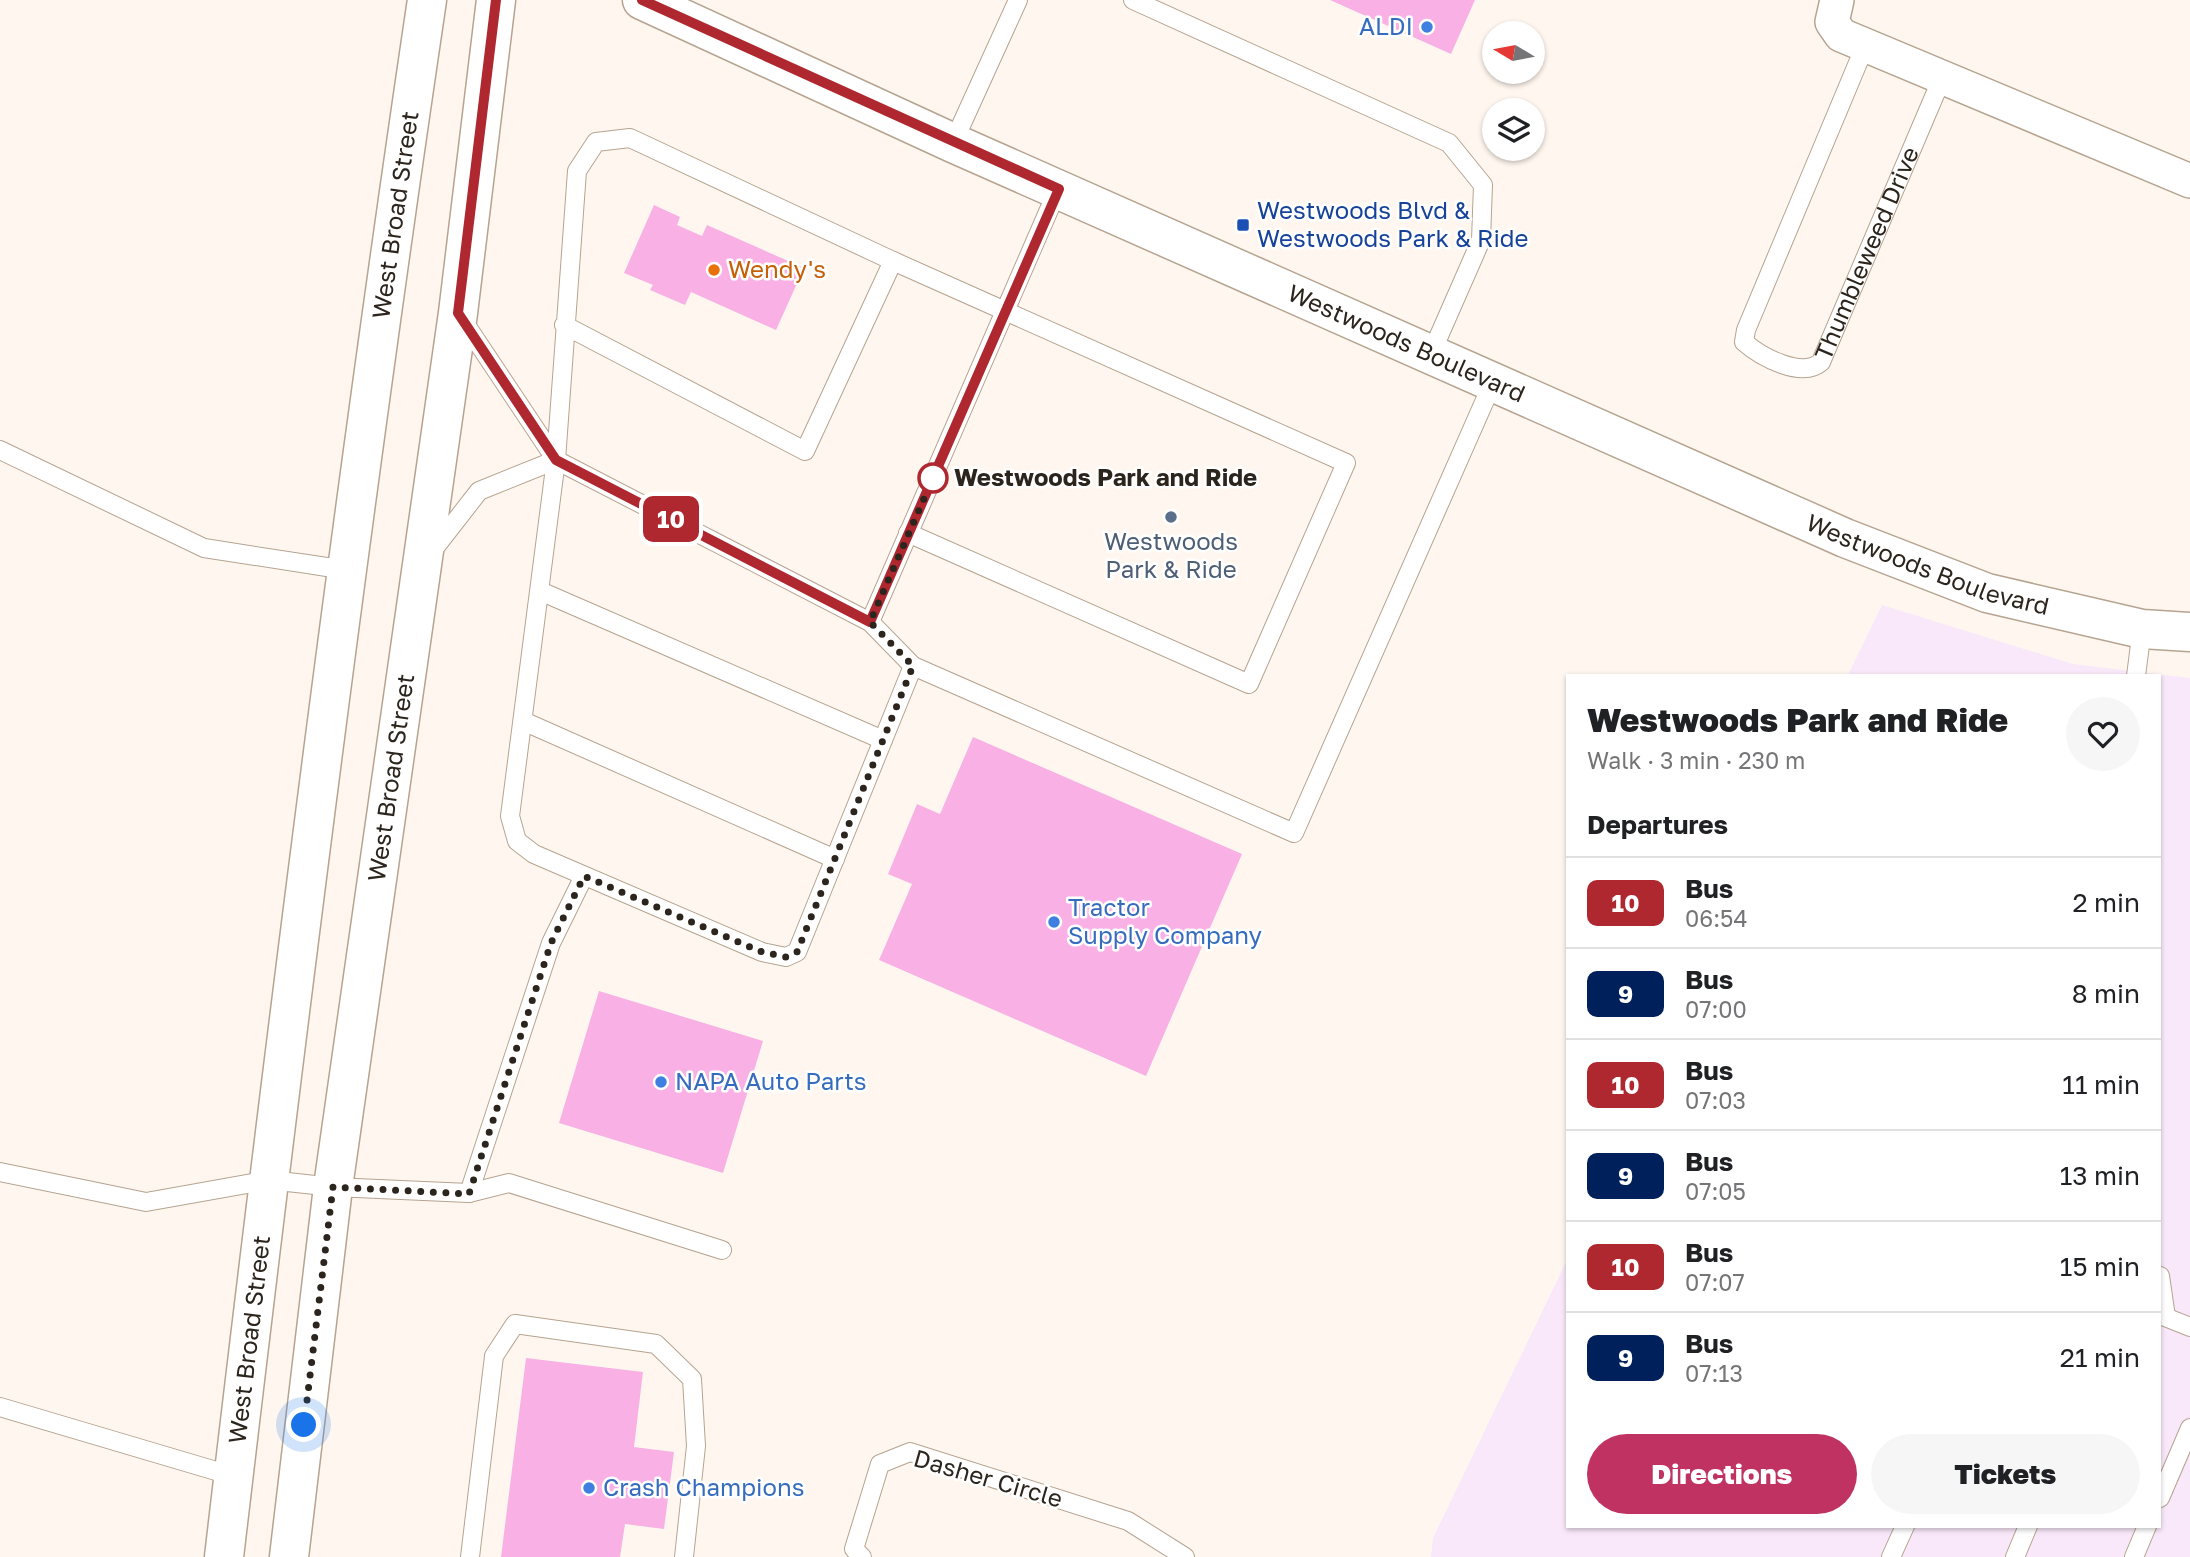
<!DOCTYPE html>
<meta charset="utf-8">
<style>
:root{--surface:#fff;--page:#f6f6f6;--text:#202124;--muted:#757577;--line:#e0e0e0;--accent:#bf3261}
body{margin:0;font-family:"Golos Text",sans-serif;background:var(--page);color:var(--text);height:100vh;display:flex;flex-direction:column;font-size:26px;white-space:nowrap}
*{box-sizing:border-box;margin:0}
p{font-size:23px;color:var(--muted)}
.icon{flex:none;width:38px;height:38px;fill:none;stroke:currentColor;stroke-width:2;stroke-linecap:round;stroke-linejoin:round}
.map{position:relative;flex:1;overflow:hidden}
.drawer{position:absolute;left:1566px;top:674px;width:595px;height:854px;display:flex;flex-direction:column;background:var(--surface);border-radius:0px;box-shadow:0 2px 5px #0004}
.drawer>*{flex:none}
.badge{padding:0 14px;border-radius:10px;font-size:24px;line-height:46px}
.needle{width:46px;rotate:280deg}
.tools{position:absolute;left:1482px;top:21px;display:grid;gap:14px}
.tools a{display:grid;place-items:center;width:63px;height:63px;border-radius:50%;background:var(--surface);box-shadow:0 2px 5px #0004;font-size:35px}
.you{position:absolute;width:35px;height:35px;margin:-18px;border:5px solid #fff;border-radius:50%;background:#1a73e8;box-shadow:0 0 0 10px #1a73e833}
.map>.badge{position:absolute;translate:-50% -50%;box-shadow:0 0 0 4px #fff}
h2{padding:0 21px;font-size:26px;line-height:63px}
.round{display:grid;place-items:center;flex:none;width:74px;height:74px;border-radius:37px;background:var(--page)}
.head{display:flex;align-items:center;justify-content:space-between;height:119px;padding:0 21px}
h1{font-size:33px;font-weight:800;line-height:52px}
.cta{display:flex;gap:14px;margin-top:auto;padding:14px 21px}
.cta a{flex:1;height:80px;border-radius:42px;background:var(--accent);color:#fff;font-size:28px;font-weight:800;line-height:80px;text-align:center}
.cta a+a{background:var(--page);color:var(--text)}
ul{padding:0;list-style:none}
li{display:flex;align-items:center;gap:21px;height:91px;padding:0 21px;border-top:2px solid var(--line)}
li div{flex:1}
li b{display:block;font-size:26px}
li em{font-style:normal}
li .badge{min-width:77px;font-weight:700;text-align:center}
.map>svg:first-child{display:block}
</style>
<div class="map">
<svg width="2190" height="1557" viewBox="0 0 2190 1557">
<rect width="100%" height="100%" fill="#fff7ef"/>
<path fill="#f9e8fa" d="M1882 605 2073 664 2190 678V1557H1431L1433 1538 1568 1258V1526H2160V676L1848 675Z"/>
<path fill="#f9b1e5" d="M1330 0H1475L1451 54Z
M654 205 680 217 677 225 702 236 707 225 804 268 776 330 691 292 685 305 650 290 653 285 624 273Z
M973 737 1242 854 1146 1076 879 960 912 884 888 874 917 804 940 814Z
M599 991 763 1041 723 1173 559 1123Z
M526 1358 643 1372 634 1447 674 1452 664 1529 625 1524 620 1557H501Z"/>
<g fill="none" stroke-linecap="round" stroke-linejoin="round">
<g stroke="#b6a390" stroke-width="20">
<g id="lane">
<path d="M1133 0 1449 143 1483 185 1481 240 1431 354"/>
<path id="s1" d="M1865 46 1746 330 1744 342C1761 357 1802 379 1821 362L1942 78"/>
<path d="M953 143 1018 0"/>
<path d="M893 261 1346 463 1249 684 908 533"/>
<path d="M462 319 556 460 870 622 913 666 1294 833 1493 382"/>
<path d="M564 325 805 451 893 261 630 138 596 142 577 171 556 460 510 816 517 841 534 854 762 952 786 957 797 952 913 666"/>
<path d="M0 450 204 548 346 570"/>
<path d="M433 550 479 491 556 460"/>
<path d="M540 591 883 740"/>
<path d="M870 622 1058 189"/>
<path d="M2136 676 2142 629"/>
<path d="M523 721 835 859"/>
<path d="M0 1172 146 1202 269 1180 333 1187 469 1193 509 1183 722 1250"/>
<path d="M469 1193 551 943 584 876"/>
<path d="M2160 1276 2166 1317"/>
<path d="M2160 1315 2190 1327"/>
<path d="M0 1407 233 1476"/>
<path d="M2160 1498 2190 1428"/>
<path d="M470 1557 494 1356 515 1324 656 1344 692 1379 696 1446 684 1557"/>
<path d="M862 1557 854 1549 880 1464 910 1452 1128 1521 1185 1557"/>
<path d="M1891 1557 1905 1526"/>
<path d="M2015 1557 2028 1526"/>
<path d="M2134 1557 2147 1526"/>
</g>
</g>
<g stroke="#b6a390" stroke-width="36">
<path id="street" d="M1837 0 1832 22 1841 35 2190 181"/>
</g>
<g stroke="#b6a390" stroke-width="41">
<g id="secondary">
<path id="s2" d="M642 0 953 143 1845 538 1987 593 2142 629 2190 632"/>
</g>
</g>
<g stroke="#b6a390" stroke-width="41">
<g id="primary">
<path id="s3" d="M224 1557C285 1037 350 518 427 0"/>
<path id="s4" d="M289 1557 333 1187 458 313 496 0"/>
</g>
</g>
<use href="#lane" stroke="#fff" stroke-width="18"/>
<use href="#street" stroke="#fff" stroke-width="33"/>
<use href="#secondary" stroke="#fff" stroke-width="38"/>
<use href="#primary" stroke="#fff" stroke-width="38"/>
</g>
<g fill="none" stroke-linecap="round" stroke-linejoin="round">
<g stroke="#fff" stroke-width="16">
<path id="line" d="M496 0 458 313 556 460 870 622 1059 189 642 0"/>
</g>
<use href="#line" stroke="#af272f" stroke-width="10"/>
<path stroke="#2c251d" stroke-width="7" stroke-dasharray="0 12.6" d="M304 1425 333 1187 469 1194 551 943 584 876 762 952 786 957 797 952 913 666 870 622 933 478"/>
</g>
<g fill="#3f7fe0" stroke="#fff" stroke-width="2.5">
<circle cx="1427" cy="27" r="7"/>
<circle cx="1054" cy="922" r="7"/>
<circle cx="661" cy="1082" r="7"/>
<circle cx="589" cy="1488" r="7"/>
</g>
<rect fill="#1a4fb4" stroke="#fff" stroke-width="2.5" x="1236" y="218" width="14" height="14" rx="3.5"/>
<circle fill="#e8710a" stroke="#fff" stroke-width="2.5" cx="714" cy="270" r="7"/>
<circle fill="#fff" stroke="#af272f" stroke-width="3.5" cx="933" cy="478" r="14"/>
<circle fill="#5c6f8a" stroke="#fff" stroke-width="2.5" cx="1171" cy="517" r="7"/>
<g text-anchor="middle" stroke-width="5" stroke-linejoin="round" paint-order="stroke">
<g font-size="24" fill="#366cbe" stroke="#fff" text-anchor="start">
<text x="1413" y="35" text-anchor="end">ALDI</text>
<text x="1068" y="916">Tractor<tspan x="1068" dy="28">Supply Company</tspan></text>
<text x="675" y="1090">NAPA Auto Parts</text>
<text x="603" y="1496">Crash Champions</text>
</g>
<g font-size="24" fill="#164399" stroke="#fff" text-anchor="start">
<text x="1257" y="219">Westwoods Blvd &amp;<tspan x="1257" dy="28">Westwoods Park &amp; Ride</tspan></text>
</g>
<g font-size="24" fill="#2c251d" stroke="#fff">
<text dy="8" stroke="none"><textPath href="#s3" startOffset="1353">West Broad Street</textPath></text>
<text dy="8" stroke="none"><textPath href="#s1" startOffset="523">Thumbleweed Drive</textPath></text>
<text dy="8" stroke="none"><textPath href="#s2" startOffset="838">Westwoods Boulevard</textPath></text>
<text dy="8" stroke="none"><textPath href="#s2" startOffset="1405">Westwoods Boulevard</textPath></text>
<text dy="8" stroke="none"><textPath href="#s4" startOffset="786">West Broad Street</textPath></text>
<text dy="8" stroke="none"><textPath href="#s3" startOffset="219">West Broad Street</textPath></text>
<text transform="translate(988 1479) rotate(16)" y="8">Dasher Circle</text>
</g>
<g font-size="24" fill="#c56008" stroke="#fff" text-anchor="start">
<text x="728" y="278">Wendy's</text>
</g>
<g font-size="24" font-weight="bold" fill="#2c251d" stroke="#fff" text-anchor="start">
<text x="954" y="486">Westwoods Park and Ride</text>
</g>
<g font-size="24" fill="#4e5e75" stroke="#fff">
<text x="1171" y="550">Westwoods<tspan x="1171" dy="28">Park &amp; Ride</tspan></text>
</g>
</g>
</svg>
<div class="tools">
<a><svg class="needle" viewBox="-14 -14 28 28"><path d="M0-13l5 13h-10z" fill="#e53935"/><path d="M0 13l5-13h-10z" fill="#757577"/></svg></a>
<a><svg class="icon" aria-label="layers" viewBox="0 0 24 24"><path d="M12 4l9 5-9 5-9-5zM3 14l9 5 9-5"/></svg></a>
</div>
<div class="you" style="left:304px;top:1425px"></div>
<b class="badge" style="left:671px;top:519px;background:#af272f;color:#fff">10</b>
<section class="drawer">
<div class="head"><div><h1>Westwoods Park and Ride</h1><p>Walk · 3 min · 230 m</p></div><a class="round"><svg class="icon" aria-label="heart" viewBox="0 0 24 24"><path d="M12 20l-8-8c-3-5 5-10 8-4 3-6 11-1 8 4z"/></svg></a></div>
<h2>Departures</h2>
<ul>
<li><span class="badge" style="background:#af272f;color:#fff">10</span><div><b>Bus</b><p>06:54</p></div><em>2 min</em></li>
<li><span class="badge" style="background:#00205b;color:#fff">9</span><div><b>Bus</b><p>07:00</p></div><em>8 min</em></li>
<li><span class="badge" style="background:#af272f;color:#fff">10</span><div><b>Bus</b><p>07:03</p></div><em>11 min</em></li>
<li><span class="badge" style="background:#00205b;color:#fff">9</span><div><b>Bus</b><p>07:05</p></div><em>13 min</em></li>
<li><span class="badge" style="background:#af272f;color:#fff">10</span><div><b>Bus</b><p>07:07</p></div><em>15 min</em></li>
<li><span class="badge" style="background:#00205b;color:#fff">9</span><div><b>Bus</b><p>07:13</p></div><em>21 min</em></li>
</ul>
<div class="cta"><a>Directions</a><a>Tickets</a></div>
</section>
</div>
